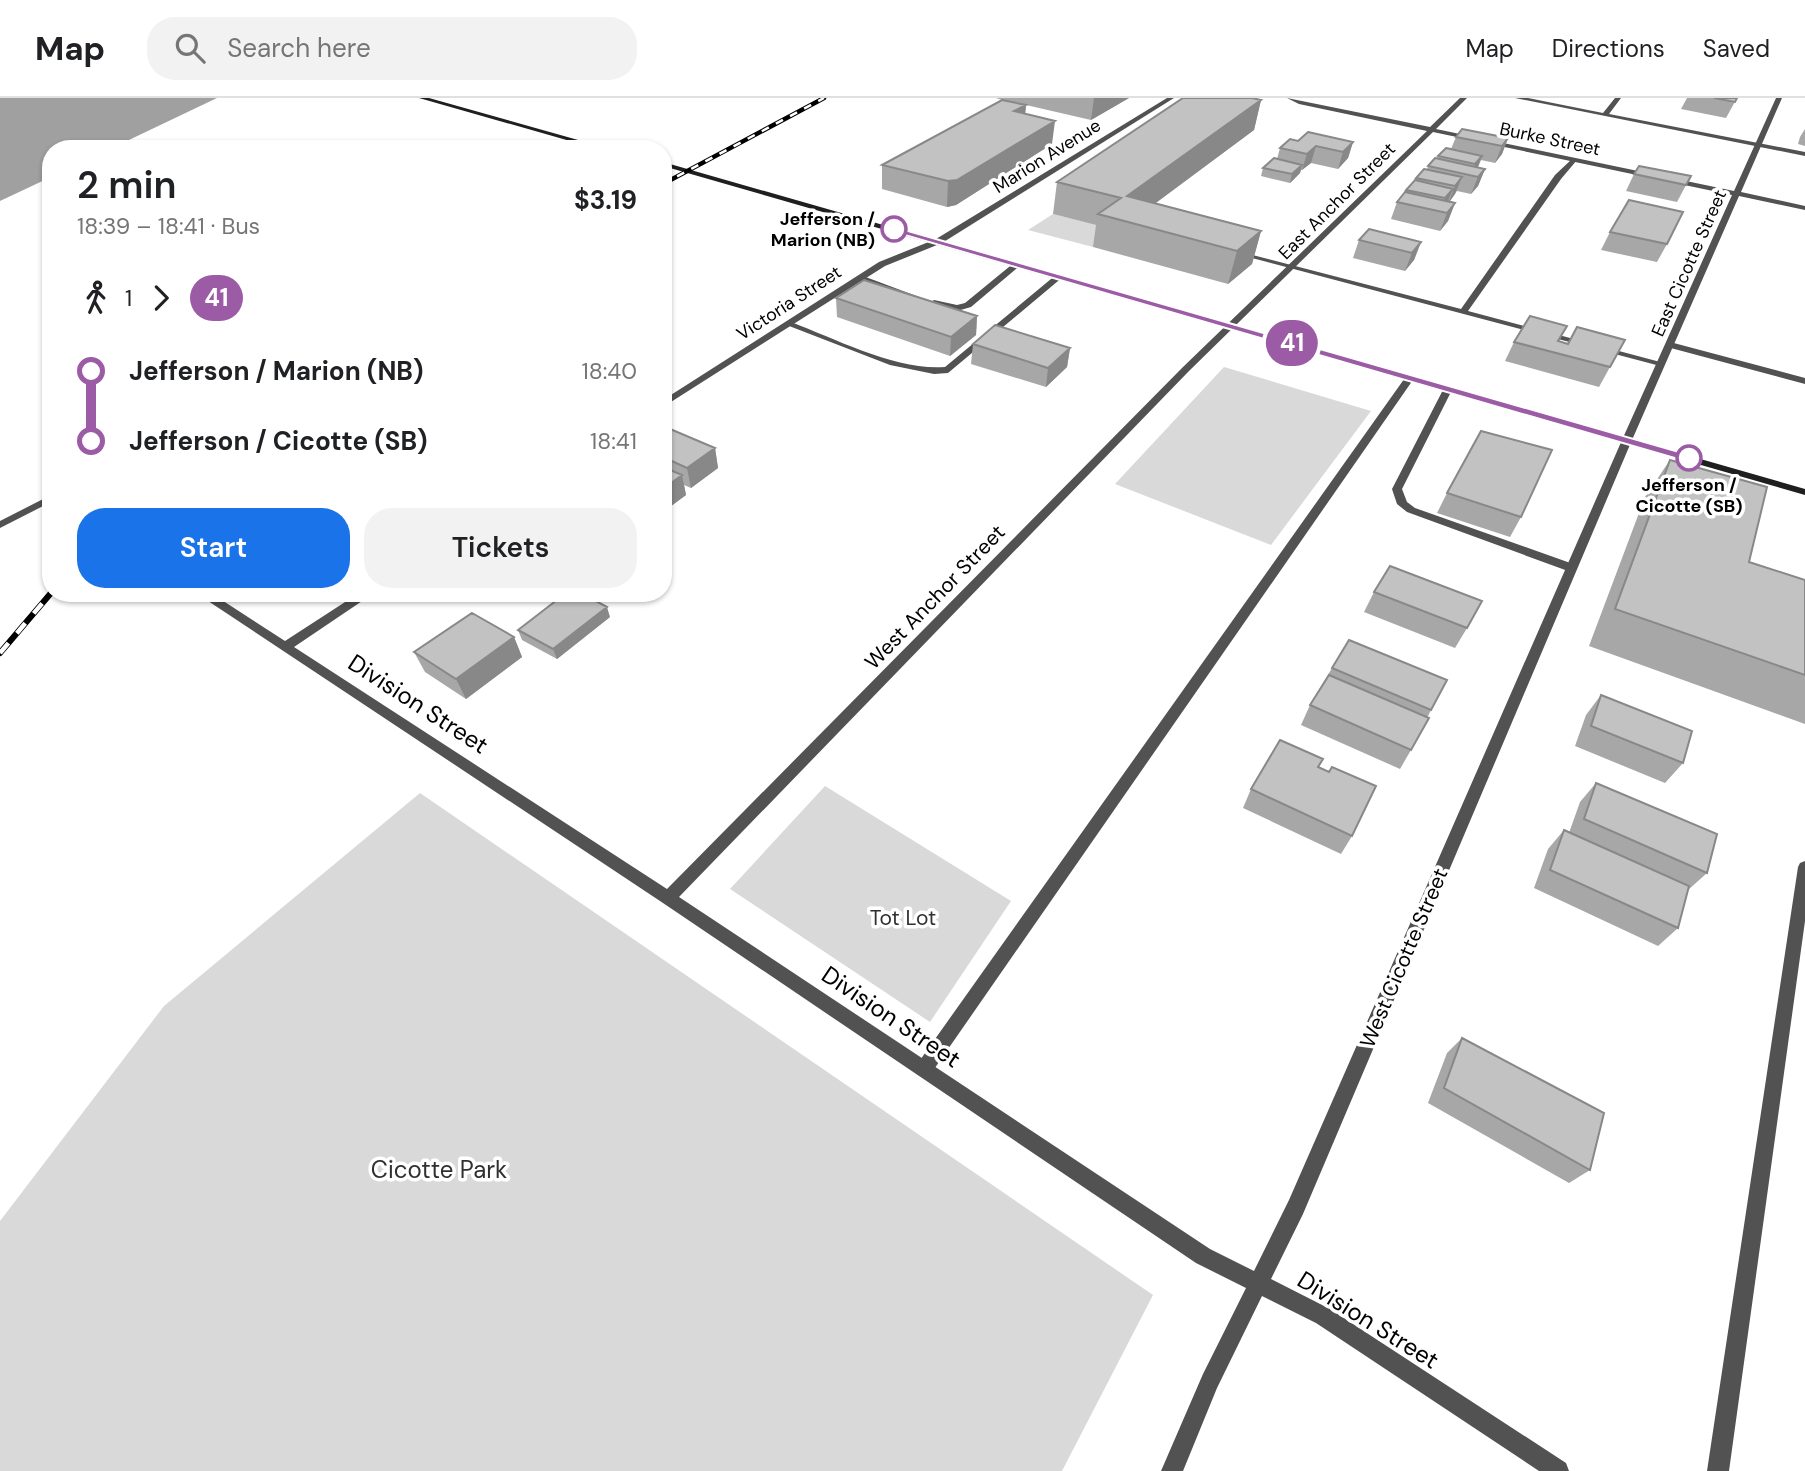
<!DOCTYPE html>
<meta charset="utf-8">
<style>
:root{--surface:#fff;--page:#f2f2f2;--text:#202124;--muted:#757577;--line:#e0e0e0;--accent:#1a73e8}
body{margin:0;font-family:"DM Sans",sans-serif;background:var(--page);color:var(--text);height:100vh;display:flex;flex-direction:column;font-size:26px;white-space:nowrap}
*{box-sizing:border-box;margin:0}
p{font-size:23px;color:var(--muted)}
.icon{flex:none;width:38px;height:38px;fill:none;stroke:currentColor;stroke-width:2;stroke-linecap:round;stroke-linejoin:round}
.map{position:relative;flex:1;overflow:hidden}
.panel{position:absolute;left:42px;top:42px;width:630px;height:462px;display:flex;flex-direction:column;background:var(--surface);border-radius:28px;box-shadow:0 2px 5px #0004}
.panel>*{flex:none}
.badge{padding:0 14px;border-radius:23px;font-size:24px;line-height:46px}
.map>.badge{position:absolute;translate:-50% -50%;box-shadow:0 0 0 4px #fff}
.legs{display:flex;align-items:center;gap:10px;height:77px;padding:0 35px;font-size:23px}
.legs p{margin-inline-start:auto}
.summary{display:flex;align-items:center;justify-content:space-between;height:119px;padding:0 35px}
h1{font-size:38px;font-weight:600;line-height:52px}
.cta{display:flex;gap:14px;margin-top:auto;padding:14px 35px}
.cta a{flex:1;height:80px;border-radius:28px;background:var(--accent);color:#fff;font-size:28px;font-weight:600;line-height:80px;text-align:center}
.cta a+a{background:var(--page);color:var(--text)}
ul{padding:0 35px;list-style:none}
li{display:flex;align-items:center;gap:24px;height:70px;font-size:26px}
li i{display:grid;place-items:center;width:10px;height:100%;margin:0 9px;background:currentColor}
li i::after{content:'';width:18px;height:18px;margin:-9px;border:5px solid;border-radius:50%;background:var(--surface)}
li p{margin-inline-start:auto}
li:first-child i{background:linear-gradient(#0000 50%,currentColor 0)}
li:last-child i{background:linear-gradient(currentColor 50%,#0000 0)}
header{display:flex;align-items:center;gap:42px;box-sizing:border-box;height:98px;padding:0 35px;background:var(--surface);border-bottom:2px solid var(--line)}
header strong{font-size:33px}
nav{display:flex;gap:38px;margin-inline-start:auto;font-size:24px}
.search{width:490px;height:63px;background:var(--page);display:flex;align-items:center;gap:18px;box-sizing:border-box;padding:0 24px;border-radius:28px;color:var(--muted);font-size:26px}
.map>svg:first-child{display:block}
</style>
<header>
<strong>Map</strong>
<div class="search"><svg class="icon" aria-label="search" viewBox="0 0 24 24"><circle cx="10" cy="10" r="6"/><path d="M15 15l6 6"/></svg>Search here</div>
<nav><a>Map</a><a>Directions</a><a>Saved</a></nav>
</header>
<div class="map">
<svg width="1805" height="1373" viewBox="0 0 1805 1373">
<rect width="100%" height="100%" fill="#fff"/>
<path fill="#d9d9d9" d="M1053 116 1116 132 1093 149 1028 132Z
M1224 269 1371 313 1271 447 1115 386Z
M825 688 1011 803 930 924 730 791Z
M420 695 1153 1197 1062 1373H0V1123L164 908Z"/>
<path fill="#a0a0a0" d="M0 0H217L110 51H51V79L0 103Z"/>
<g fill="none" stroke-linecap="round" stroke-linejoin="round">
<path fill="#525252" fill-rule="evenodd" d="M1515 0H1528L1603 15 1615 0H1621L1609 16 1805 54V58Z
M1572 61 1577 62 1561 81 1468 213 1664 265V269L1233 155 1237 153 1461 211 1555 77Z
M1015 164 1022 166 971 209 957 213 930 205 934 202 957 207 965 205Z
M1057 176 1064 178 948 275 934 276 890 267 784 226 791 224C836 241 897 273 945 269Z
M857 178H863L919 199 912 201 857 182Z
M1670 244 1805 280V286L1667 249V245Z
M1407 277 1415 279 930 977 924 979 918 977 915 971 918 965Z
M1445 288 1453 290 1402 391 1407 404 1415 410 1576 467V473H1568L1407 414 1397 406 1392 391Z
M51 397V404L0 430V423Z
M1805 763V823L1729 1373H1707L1798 769 1800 765Z"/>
<path fill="#525252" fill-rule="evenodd" d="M1167 0H1174L942 145 885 168 663 309V302L879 164 936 141Z
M1287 0 1430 29 1460 0H1467L1436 31 1734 93 1776 0H1782L1741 94 1805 108V112L1739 98 1632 342 1303 1116 1271 1181 1330 1211 1566 1365 1569 1373H1539L1316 1225 1262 1198 1217 1290 1183 1373H1161L1203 1276 1246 1190 1196 1165 663 805 196 495H211L285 543 359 495H374L294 549 667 791 1183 269 1427 33 1299 6ZM1433 34 1732 97 1622 342 1289 1102 1254 1173 1210 1151 679 799 1189 273Z"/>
<path fill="#1f1f1f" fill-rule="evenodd" d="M419 0H429L610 51H598Z
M663 64 1805 391V397L663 68Z"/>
<g stroke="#000" stroke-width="4.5">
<path id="rail-far1" d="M663 86 824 0"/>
</g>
<g stroke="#000" stroke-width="6">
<path id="rail" d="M0 555 51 495"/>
</g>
<use href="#rail-far1" stroke="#fff" stroke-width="2.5" stroke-dasharray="8" stroke-linecap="butt"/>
<use href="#rail" stroke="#fff" stroke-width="4.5" stroke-dasharray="13" stroke-linecap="butt"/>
</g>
<path fill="#a7a7a7" d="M996 0H1129L1091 22 1026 7 1025 15 1052 46 956 107 947 109 882 91V67L1002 2Z
M1687 0H1737L1726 20 1681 11Z
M1261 2 1254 32 1155 105 1261 133 1252 166 1228 186 1093 149 1096 127 1053 116 1057 84Z
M1805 31V48L1798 46 1800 39Z
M1456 39 1508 40 1502 56 1495 65 1481 62 1478 69 1485 71 1478 88 1471 96 1457 93 1449 104 1455 105 1448 123 1440 133 1391 121 1397 104 1406 92 1416 83V80L1427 71 1428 68 1437 60 1438 58 1451 51Z
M1298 43 1353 44 1348 60 1338 71 1311 65 1302 72H1301L1300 75 1290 85 1261 78 1263 70 1277 61 1280 50Z
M1634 76 1686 87 1677 104 1626 93Z
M1610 134 1667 146 1657 164 1601 152Z
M1359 142 1421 144 1414 162 1405 173 1353 160Z
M836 200 977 218 976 237 950 258 837 219Z
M1567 228 1559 243 1610 269 1599 289 1505 263 1514 244Z
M973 246 1070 250 1067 269 1046 289 971 266Z
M663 328 715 350 718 370 691 390 684 387 686 397 663 414Z
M1670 362 1749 464 1805 482V626L1589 548 1645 399Z
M1447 395 1521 419 1510 439 1437 415Z
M1374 494 1467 530 1455 550 1364 514Z
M610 519 557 561 522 542 518 532Z
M514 539 522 559 466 601 425 574 414 554Z
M1332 570 1431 612 1411 652 1400 671 1301 627 1310 607Z
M1601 597 1683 665 1665 685 1575 648 1586 617Z
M1318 669 1352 738 1341 756 1243 710 1251 691Z
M1596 685 1707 775 1688 792 1678 830 1658 848 1534 790 1548 751 1564 732 1569 735 1580 704Z
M1462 940 1590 1072 1569 1085 1428 1005 1447 955Z"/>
<path fill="#888" d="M1094 0H1129L1091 22Z
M1261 2 1254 32 1129 125 1127 98Z
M1026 7 1024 31 1014 13Z
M1055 23 1052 46 956 107 947 109 948 83Z
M1508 40 1502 56 1495 65 1502 48Z
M1353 44 1348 60 1338 71 1343 54Z
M1316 48 1311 65 1302 72 1307 56Z
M1482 58 1476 74 1471 78 1475 66Z
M1302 67 1300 75 1290 85 1292 76Z
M1485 71 1478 88 1471 96 1478 79Z
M1462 79 1455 96 1448 106 1455 88Z
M1453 91 1446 108 1440 113 1445 100Z
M1455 105 1448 123 1440 133 1447 115Z
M1261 133 1252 166 1228 186 1237 153Z
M1421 144 1414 162 1405 173 1412 155Z
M977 218 976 237 950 258 951 239Z
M1070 250 1067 269 1046 289 1048 270Z
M715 350 718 370 691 390 687 370Z
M682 377 686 397 663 414V391Z
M607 509 610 519 557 561 553 551Z
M514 539 522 559 466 601 456 581Z"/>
<path fill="#c2c2c2" stroke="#888" stroke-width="2" d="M1183 0H1252L1261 2 1127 98 1261 133 1237 153 1098 116 1121 100 1057 84Z
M1714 0H1737L1735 4Z
M1002 2 1026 7 1014 13 1055 23 957 82 948 83 882 67Z
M1462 31 1508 40 1502 48 1456 39Z
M1308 34 1353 44 1343 54 1316 48 1307 56 1280 50 1290 41 1298 43Z
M1446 50 1482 58 1475 66 1438 58Z
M1274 60 1302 67 1292 76 1263 70Z
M1435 60 1485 71 1478 79 1428 68Z
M1639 68 1691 78 1686 87 1634 76Z
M1424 71 1462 79 1455 88 1416 80Z
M1415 82 1453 91 1445 100 1406 92Z
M1405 94 1455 105 1447 115 1397 104Z
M1629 102 1683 114 1667 146 1610 134Z
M1369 131 1421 144 1412 155 1359 142Z
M864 182 977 218 951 239 836 200Z
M1530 218 1567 228 1558 243 1568 246 1577 229 1625 242 1610 269 1514 244Z
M995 227 1070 250 1048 270 973 246Z
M663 328 715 350 687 370 663 359Z
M1481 333 1552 352 1521 419 1447 395Z
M1670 362 1767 389 1749 464 1805 482V577L1615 511Z
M663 369 682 377 663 391Z
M1390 468 1482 503 1467 530 1374 494Z
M566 495H581L607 509 553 551 518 532Z
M472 515 514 539 456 581 414 554Z
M1349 542 1447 582 1431 612 1332 570Z
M1329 577 1429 620 1411 652 1310 607Z
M1601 597 1692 633 1683 665 1591 628Z
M1280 642 1323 661 1318 669 1329 674 1332 669 1376 688 1352 738 1251 691Z
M1596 685 1717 736 1707 775 1584 721Z
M1564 732 1689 788 1678 830 1550 772Z
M1462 940 1604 1015 1590 1072 1444 990Z"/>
<path fill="#9b5ba5" stroke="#fff" stroke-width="2" d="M894 129 1693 358 1694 360 1685 363 891 133Z"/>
<g fill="#fff" stroke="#9b5ba5" stroke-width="3.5">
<circle cx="894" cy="131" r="12"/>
<circle cx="1689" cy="360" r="12"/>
</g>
<g text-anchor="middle" stroke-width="7" stroke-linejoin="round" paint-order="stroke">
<g font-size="18" fill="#000" stroke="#fff">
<text transform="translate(1550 41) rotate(12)" y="6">Burke Street</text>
<text transform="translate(1047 58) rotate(-32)" y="6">Marion Avenue</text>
<text transform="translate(1337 103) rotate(-45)" y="6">East Anchor Street</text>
<text transform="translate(1689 165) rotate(-66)" y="6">East Cicotte Street</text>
<text transform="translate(789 205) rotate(-33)" y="6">Victoria Street</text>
</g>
<g font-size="18" font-weight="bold" fill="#000" stroke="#fff" text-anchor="end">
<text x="875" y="127">Jefferson /<tspan x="875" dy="21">Marion (NB)</tspan></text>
<text x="1689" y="393" text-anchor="middle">Jefferson /<tspan x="1689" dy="21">Cicotte (SB)</tspan></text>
</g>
<g font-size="21" fill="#000" stroke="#fff">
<text transform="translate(935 499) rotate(-46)" y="7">West Anchor Street</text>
<text transform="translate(1404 860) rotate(-67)" y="7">West Cicotte Street</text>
</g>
<g font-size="21" fill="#303030" stroke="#fff">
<text x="903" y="827">Tot Lot</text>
</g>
<g font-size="24" fill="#000" stroke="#fff">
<text transform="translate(418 606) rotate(33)" y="8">Division Street</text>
<text transform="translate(891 919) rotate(34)" y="8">Division Street</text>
<text transform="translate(1368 1222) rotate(32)" y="8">Division Street</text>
</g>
<g font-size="24" fill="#303030" stroke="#fff">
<text x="439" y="1080">Cicotte Park</text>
</g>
</g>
</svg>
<b class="badge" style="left:1292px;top:245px;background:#9b5ba5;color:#fff">41</b>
<section class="panel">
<div class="summary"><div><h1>2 min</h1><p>18:39 – 18:41 · Bus</p></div><b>$3.19</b></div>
<div class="legs"><svg class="icon" aria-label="walk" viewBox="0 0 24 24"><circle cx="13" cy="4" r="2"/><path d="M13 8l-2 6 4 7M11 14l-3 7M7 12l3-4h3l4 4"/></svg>1<svg class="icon" aria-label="forward" viewBox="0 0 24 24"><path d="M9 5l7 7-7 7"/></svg><b class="badge" style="background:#9b5ba5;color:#fff">41</b></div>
<ul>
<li><i style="color:#9b5ba5"></i><b>Jefferson / Marion (NB)</b><p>18:40</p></li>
<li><i style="color:#9b5ba5"></i><b>Jefferson / Cicotte (SB)</b><p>18:41</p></li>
</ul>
<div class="cta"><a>Start</a><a>Tickets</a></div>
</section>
</div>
